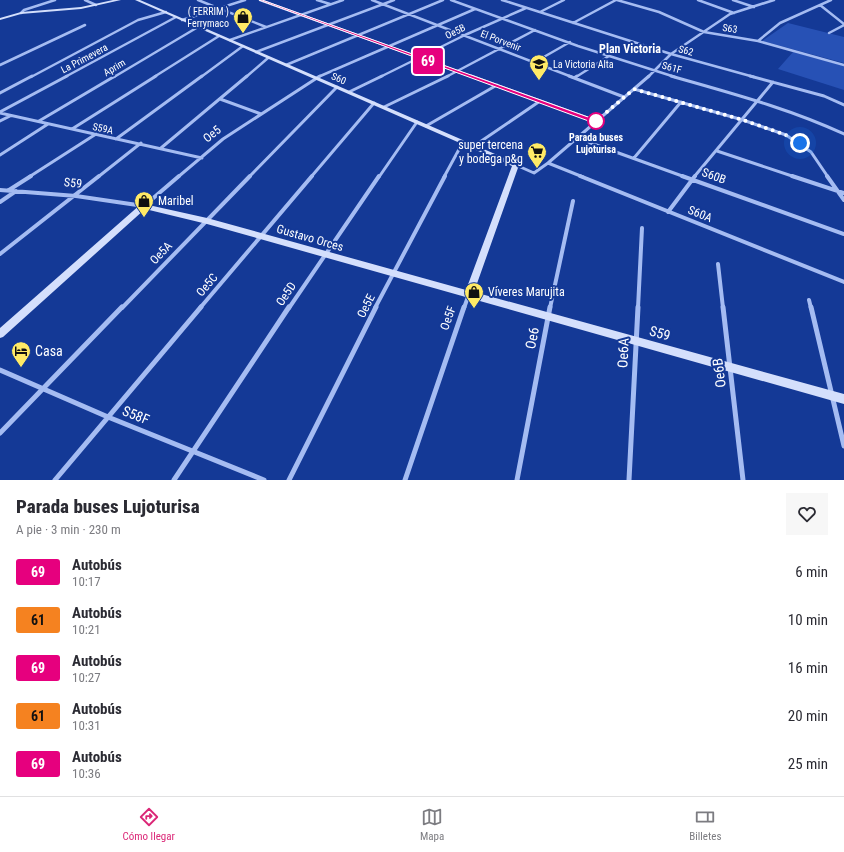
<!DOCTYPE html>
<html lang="es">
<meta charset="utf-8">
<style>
:root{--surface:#fff;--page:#f7f7f7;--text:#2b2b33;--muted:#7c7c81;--line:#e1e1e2;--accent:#db2777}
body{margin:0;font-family:"Roboto Condensed",sans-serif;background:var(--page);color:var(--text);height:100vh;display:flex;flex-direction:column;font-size:15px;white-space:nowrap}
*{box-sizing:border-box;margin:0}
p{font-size:13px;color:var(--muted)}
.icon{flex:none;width:22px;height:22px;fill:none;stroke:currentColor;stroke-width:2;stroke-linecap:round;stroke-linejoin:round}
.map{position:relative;height:480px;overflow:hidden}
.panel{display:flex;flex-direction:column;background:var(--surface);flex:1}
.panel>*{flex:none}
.badge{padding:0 8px;border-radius:3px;font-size:14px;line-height:26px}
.you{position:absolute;width:20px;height:20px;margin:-10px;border:3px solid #fff;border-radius:50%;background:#1a73e8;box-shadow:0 0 0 6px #1a73e833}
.map>.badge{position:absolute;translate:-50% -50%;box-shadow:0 0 0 2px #fff}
.round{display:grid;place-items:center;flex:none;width:42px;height:42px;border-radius:0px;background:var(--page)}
.headline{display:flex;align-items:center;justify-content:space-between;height:68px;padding:0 16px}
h1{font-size:19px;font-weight:800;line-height:30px}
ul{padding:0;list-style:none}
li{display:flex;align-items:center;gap:12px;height:48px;padding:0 16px}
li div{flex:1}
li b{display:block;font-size:15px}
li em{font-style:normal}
li .badge{min-width:44px;font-weight:700;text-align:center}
.tab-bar{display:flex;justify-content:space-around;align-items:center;height:56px;border-top:1px solid var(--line);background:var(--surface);font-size:11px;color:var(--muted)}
.tab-bar a{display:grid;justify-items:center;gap:2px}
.tab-bar .on{color:var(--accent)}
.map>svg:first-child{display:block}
</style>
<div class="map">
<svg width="844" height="480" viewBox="0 0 844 480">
<rect width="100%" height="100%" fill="#143996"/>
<path fill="#2751b5" d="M788 23 844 37V63L762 41Z
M793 52 844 66V90L778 69Z"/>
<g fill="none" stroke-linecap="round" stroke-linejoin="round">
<path stroke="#a5bcf2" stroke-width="2.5" d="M85 0 96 5
M198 0 266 27
M260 0 473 77
M317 0 330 4
M372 0 572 77
M451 0 578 46 675 77
M502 0 671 54 754 77
M617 0 659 12 704 32 758 41 844 65
M698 0 734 13
M733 0 754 7
M820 5 844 24
M540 12 564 0
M21 13 24 10 55 0
M182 20 245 0
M573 23 616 0
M829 33 844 25
M230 40 343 0
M758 41 780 23 831 0
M256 52 394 0
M535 62 570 42
M0 65 85 25
M286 65 443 0
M31 77 138 20 166 12
M65 77 176 17
M114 77 198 27
M154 77 219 36
M201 77 243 46
M246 77 268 58
M318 77 475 9
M380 77 465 35 526 8
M446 77 535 30
M576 77 609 56
M648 77 671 54 730 14 774 0"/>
<path stroke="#a5bcf2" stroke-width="3" d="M471 76 596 121
M569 76 624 97
M671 76C730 93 788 108 844 134
M750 76 824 96 844 105
M574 78 577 76
M634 89 743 120 786 135 811 152 828 177
M349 92 382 76
M0 93 32 76
M220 99 261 114
M384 107 448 76
M0 112 67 76
M0 113 202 158
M0 121 10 116
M39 121 115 76
M426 126 497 85
M72 129 156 76
M577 138 685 177
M116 139 202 76
M474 146 540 101
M161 148 247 76
M717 151 795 177
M0 155 48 124
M634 158 681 102
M548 163 583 177
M516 165 534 173 548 163 649 76
M29 177 96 134
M98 177 141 143
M178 177 223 139 320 76
M249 177 337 87
M311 177 374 103
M379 177 417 122
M444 177 463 142
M694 177 773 82"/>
<path stroke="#a5bcf2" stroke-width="4" d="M580 176 844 282
M682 176 844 234
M792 176 844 193
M827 176 844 200
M0 190 76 196 144 206 179 176
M9 190 31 176
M0 202 16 191
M668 212 695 176
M0 254 99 176
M718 264 723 308
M809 300 811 308
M122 308 250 176
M200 308 312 176
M289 308 379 176
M375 308 445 176
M464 308 469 294
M550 308 573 201
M638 308 642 228"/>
<path stroke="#a5bcf2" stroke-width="5" d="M723 307 743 480
M811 307 844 446
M0 370 108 417 264 480
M0 433 122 307
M55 480 201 307
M174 480 289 307
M289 480 376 307
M405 480 464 307
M517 480 550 307
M629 480 638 307"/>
<path fill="#d4dffc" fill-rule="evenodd" d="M113 0H121L81 9 21 14 0 20V18L21 12 81 7Z
M135 0H140L518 164 519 165 474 292 844 394V404L207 224 145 209 3 337 0 338V328L141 204H144L207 218 466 290 512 166Z"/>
</g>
<path fill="#e6007e" stroke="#fff" d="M259 0H262L599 121 594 123Z"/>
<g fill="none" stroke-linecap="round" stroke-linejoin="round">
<path stroke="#fff" stroke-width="4" stroke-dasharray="0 7.2" d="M596 121 634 89 743 120 786 135 800 143"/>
</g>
<defs>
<g id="shop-pin" transform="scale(1)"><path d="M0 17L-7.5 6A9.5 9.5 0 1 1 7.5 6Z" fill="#ffea66" stroke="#143996"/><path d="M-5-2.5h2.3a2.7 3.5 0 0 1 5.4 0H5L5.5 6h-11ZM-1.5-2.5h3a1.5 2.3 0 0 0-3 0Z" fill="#111"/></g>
<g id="school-pin" transform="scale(1)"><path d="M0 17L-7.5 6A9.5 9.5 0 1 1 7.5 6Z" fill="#ffea66" stroke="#143996"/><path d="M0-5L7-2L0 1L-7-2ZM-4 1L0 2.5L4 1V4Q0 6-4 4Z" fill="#111"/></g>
<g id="supermarket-pin" transform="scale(1)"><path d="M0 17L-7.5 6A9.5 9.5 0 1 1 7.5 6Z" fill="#ffea66" stroke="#143996"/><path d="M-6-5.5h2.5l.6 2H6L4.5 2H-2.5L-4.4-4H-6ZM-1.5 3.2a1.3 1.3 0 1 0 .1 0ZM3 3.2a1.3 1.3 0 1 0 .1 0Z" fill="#111"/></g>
<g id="hotel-pin" transform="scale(1)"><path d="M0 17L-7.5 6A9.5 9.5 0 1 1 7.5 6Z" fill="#ffea66" stroke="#143996"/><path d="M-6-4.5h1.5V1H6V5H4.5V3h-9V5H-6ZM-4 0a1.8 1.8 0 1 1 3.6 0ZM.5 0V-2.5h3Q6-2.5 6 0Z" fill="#111"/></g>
</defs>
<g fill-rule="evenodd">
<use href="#shop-pin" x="243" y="17"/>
<use href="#school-pin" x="539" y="64"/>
<use href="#supermarket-pin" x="537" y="152"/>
<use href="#shop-pin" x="144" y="201"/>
<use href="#shop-pin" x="474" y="292"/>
<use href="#hotel-pin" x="21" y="351"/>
</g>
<circle fill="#fff" stroke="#e6007e" stroke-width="2" cx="596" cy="121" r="8"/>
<g text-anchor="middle" stroke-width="4" stroke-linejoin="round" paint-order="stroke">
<g font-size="10" fill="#fff" stroke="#143996" text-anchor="end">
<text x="229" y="15">( FERRIM )<tspan x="229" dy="12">Ferrymaco</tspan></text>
<text x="553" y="68" text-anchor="start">La Victoria Alta</text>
</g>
<g font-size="10" fill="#fff" stroke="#143996">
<text transform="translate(730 28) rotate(9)" y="4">S63</text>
<text transform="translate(455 31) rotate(-26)" y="4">Oe5B</text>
<text transform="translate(501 40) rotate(21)" y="4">El Porvenir</text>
<text transform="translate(686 50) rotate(15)" y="4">S62</text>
<text transform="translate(84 58) rotate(-28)" y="4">La Primevera</text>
<text transform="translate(114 67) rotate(-31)" y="4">Aprim</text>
<text transform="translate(672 67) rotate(15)" y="4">S61F</text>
<text transform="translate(339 78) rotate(23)" y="4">S60</text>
<text transform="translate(103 128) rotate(12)" y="4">S59A</text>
</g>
<g font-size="10" font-weight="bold" fill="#fff" stroke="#143996">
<text x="596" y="141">Parada buses<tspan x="596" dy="12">Lujoturisa</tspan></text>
</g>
<g font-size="12" font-weight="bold" fill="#fff" stroke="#143996">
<text x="630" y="53">Plan Victoria</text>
</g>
<g font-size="12" fill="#fff" stroke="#143996">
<text transform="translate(212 134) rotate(-39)" y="4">Oe5</text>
<text transform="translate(714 176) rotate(20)" y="4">S60B</text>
<text transform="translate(73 183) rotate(6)" y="4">S59</text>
<text transform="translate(700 214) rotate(22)" y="4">S60A</text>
<text transform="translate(310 238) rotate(16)" y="4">Gustavo Orces</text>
<text transform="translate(161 253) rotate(-46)" y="4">Oe5A</text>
<text transform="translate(207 285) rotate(-50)" y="4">Oe5C</text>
<text transform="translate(286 294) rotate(-56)" y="4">Oe5D</text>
<text transform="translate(366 306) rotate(-63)" y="4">Oe5E</text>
<text transform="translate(448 318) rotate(-71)" y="4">Oe5F</text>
</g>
<g font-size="12" fill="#fff" stroke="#143996" text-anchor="start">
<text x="523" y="149" text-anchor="end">super tercena<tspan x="523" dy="14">y bodega p&amp;g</tspan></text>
<text x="158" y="205">Maribel</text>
<text x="488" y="296">Víveres Marujita</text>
</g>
<g font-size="14" fill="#fff" stroke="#143996">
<text transform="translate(660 333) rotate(16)" y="5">S59</text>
<text transform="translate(532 338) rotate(-79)" y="5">Oe6</text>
<text transform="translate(623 353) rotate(-87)" y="5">Oe6A</text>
<text transform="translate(719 373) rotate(-97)" y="5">Oe6B</text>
<text transform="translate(136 415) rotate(22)" y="5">S58F</text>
</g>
<g font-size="14" fill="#fff" stroke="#143996" text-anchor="start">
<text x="35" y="356">Casa</text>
</g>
</g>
</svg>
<div class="you" style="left:800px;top:143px"></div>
<b class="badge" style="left:428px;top:61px;background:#e6007e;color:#fff">69</b>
</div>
<section class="panel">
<div class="headline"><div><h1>Parada buses Lujoturisa</h1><p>A pie · 3 min · 230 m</p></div><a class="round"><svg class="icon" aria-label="heart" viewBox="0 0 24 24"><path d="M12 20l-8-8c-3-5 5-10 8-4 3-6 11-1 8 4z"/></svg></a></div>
<ul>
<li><span class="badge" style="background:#e6007e;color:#fff">69</span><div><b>Autobús</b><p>10:17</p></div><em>6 min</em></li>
<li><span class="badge" style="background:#f58220;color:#111">61</span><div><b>Autobús</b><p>10:21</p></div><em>10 min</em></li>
<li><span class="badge" style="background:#e6007e;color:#fff">69</span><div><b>Autobús</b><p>10:27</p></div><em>16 min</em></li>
<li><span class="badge" style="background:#f58220;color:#111">61</span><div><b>Autobús</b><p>10:31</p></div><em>20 min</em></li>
<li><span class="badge" style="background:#e6007e;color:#fff">69</span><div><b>Autobús</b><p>10:36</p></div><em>25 min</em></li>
</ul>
</section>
<nav class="tab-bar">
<a class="on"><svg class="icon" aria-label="directions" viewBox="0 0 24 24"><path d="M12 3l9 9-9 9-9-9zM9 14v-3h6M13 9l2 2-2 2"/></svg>Cómo llegar</a>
<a><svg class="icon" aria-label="map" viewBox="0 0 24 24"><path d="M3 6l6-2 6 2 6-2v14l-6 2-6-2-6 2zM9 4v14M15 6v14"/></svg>Mapa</a>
<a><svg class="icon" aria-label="tickets" viewBox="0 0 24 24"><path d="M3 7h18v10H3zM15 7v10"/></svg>Billetes</a>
</nav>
